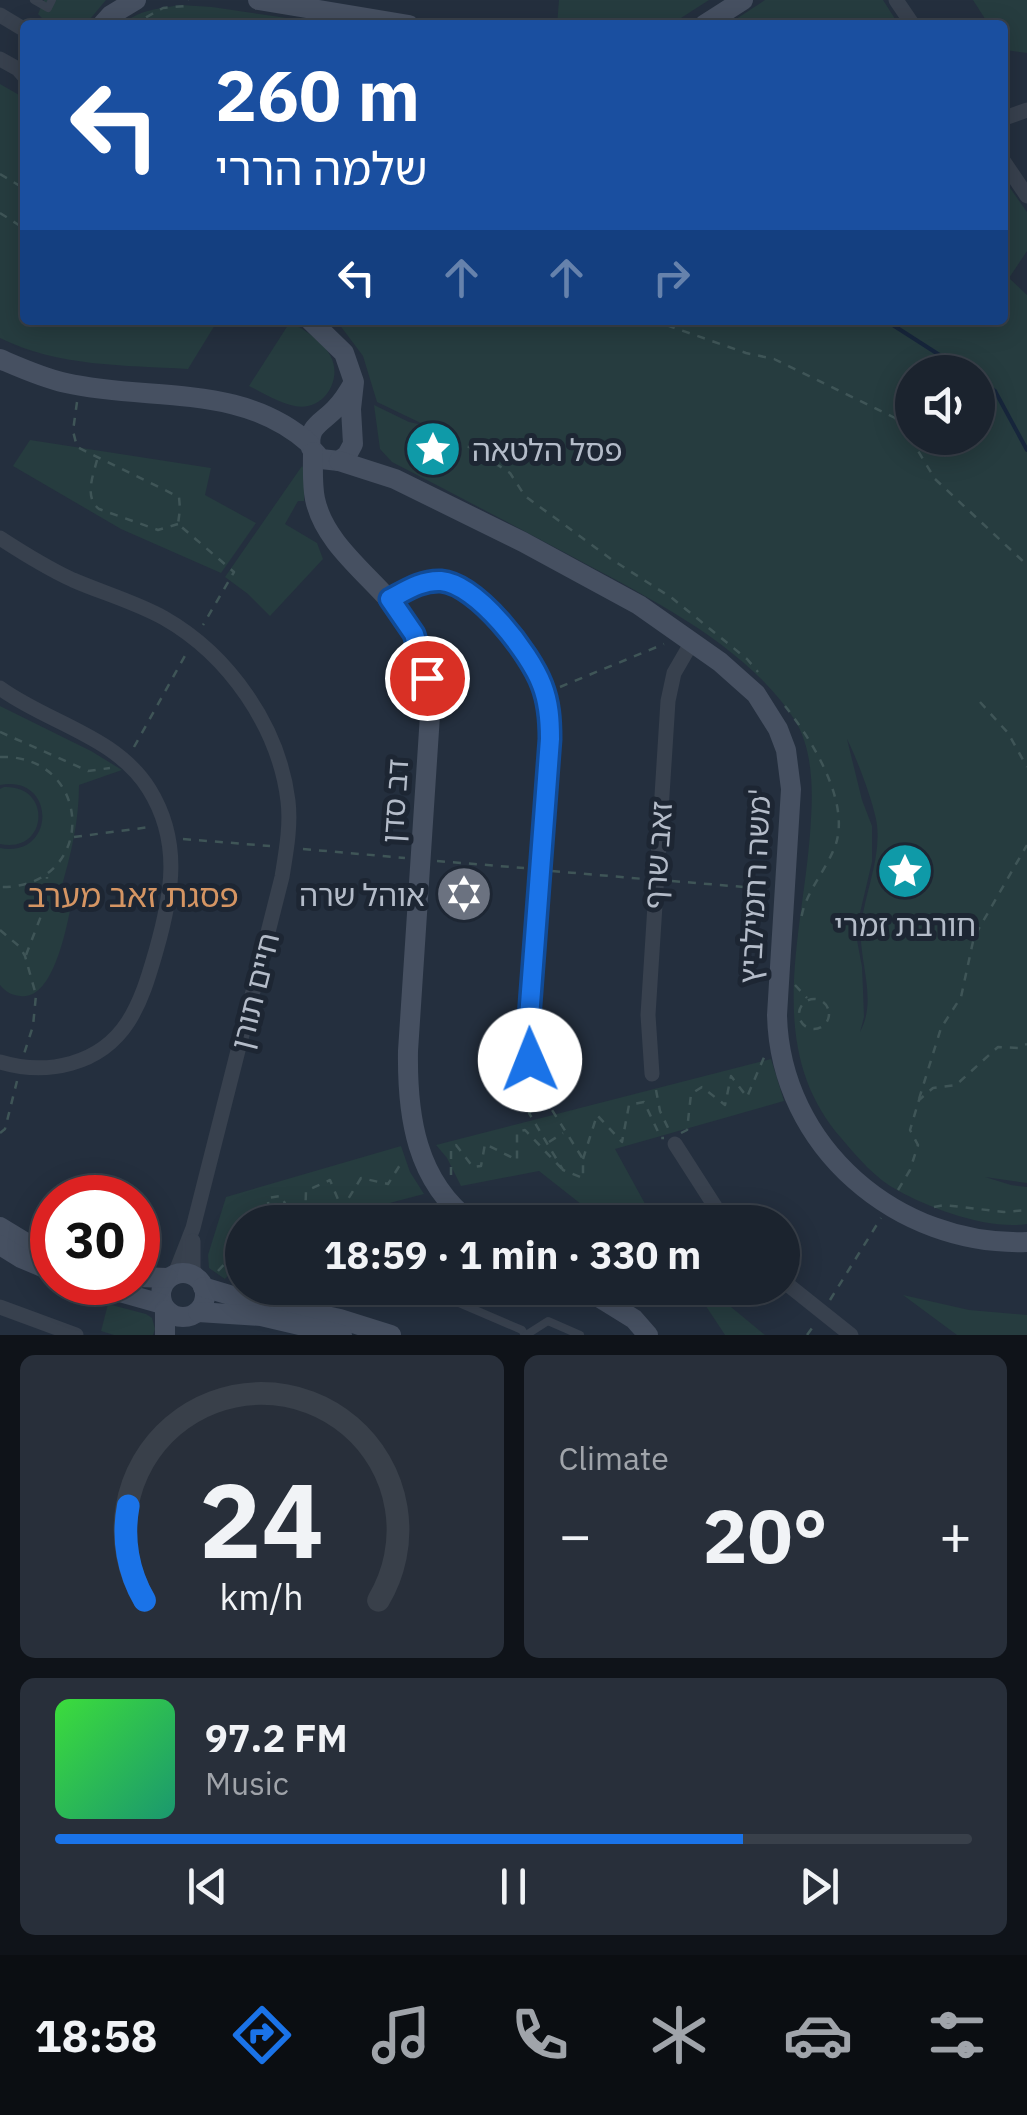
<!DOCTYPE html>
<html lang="en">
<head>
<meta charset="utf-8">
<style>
  body { margin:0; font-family:"IBM Plex Sans","Noto Sans Hebrew",sans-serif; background:#282f3a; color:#f1f3f6; height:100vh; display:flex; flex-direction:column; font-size:38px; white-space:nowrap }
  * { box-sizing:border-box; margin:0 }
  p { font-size:32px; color:#a0a4aa }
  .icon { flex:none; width:55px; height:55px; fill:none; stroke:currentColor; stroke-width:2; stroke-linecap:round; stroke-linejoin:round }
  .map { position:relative; height:1335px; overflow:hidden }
  .details { display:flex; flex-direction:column; gap:20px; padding:20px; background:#0f1319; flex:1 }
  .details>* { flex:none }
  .hud { position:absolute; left:20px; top:20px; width:988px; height:305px; border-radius:10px; box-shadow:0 5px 25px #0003,0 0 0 2px #39404a; background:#1a4fa0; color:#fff; overflow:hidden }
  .fabs { position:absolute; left:895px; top:355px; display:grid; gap:20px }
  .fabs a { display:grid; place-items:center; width:100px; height:100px; border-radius:50%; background:#1b232e; box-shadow:0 5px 25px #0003,0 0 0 2px #39404a; font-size:50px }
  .speed { position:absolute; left:30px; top:1175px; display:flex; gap:20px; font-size:50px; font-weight:700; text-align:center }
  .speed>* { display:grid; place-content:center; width:130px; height:130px; border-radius:50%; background:#1b232e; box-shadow:0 5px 25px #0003,0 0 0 2px #39404a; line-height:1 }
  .speed .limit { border:15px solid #d22; background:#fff; color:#111 }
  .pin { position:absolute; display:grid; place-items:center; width:85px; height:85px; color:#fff; margin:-42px; border:5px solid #fff; border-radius:50%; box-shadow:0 2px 10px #0007 }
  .me { position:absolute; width:110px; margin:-55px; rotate:359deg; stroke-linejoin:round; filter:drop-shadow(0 0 8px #0008) }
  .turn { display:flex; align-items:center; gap:35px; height:210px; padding:0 30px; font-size:45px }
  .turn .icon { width:130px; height:130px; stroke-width:2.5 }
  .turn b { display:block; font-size:70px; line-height:85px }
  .lanes { display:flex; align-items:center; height:95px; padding:0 30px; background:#0003; justify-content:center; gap:50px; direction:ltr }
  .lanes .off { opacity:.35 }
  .big { font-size:75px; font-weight:700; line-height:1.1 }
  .details .tile { flex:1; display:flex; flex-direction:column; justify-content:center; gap:15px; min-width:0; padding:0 35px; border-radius:15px; background:#282f3a }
  .details .dial { align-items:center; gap:0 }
  .dial svg { height:260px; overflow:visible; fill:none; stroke:#39404a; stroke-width:7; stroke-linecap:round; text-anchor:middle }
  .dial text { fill:#f1f3f6; stroke:none }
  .song { display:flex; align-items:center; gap:30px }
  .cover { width:120px; height:120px; border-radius:15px; background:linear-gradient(135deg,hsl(120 70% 55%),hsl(160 70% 35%)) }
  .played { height:10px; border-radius:5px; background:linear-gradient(90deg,#1a73e8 75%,#39404a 75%) }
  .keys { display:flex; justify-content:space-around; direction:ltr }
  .heat { display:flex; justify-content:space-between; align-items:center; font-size:55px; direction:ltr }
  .details .tiles { flex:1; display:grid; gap:20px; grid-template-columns:1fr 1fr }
  .tile:last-child { grid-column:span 2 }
  .trip { position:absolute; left:225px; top:1205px; width:575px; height:100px; border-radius:50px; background:#1b232e; box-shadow:0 5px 25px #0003,0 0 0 2px #39404a; font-weight:700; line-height:100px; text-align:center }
  .tabs { display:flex; height:160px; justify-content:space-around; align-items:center; background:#0b0e12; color:#a0a4aa }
  .tabs .icon { width:70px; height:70px }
  .tabs .selected { color:#1a73e8 }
  .tabs b { font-size:45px; color:#f1f3f6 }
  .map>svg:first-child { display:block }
</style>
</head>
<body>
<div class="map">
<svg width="1027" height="1335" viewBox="0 0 1027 1335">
  <rect width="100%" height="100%" fill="#242f3e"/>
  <g fill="#263c3f" fill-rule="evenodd">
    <polygon points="44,0 106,0 85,25 49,25 38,14"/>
    <polygon points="559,0 709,0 670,25 557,25"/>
    <polygon points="765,0 883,0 899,25 727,25"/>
    <polygon points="973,0 1027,0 1027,53 1005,50 1003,46 1002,25 989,25"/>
    <path d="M181 5 212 7 335 25H123C136 10 162 8 181 5Z"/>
    <path d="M0 84 21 96 25 103V320H218L188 369C124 365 58 367 0 338Z"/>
    <path d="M1003 178 1027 212V251L1009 278 1027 295V1183L985 1177 1011 1185 1027 1187V1224C988 1230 931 1209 897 1190 875 1178 858 1158 842 1139 760 1046 806 928 811 818 813 788 812 749 796 722 748 646 651 599 573 557 513 525 452 493 392 462L380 449 374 405 409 422 427 426 377 402 363 356 336 320H1002ZM912 372H978V438H912ZM847 739C857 759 871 796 876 819 883 854 865 891 861 926 858 961 878 999 860 1032L864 1017 863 990 862 967 857 940 859 917 872 862V826L862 800Z"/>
    <path d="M290 322C314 335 345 355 331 387 327 396 318 404 308 406 289 410 266 394 249 386Z"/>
    <polygon points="30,440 211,468 205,495 256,523 221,573 121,529 13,466"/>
    <polygon points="302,466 306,472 304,501 298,501 285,524 317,543 323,559 270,616 248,594 225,577"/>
    <path d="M0 706 91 751 122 770 79 785C79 822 71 854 61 889L74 890C69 915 56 1002 20 996 11 995 6 992 0 985V848C56 859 57 774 0 785Z"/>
    <path d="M4 787C53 785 48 854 0 844V789Z"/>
    <polygon points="771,1059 784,1101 615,1149 655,1222 608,1222 586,1208 539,1171 461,1186 447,1158 436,1145"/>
    <polygon points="401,1146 410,1172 424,1194 317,1222 242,1222 242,1259 225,1279 209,1268 208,1255 226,1197"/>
    <polygon points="694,1288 713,1288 725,1302 765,1335 725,1335"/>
    <polygon points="903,1295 969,1310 1027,1315 1027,1335 957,1335"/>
    <polygon points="108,1304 146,1314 152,1318 155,1329 153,1335 114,1335 101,1331"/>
  </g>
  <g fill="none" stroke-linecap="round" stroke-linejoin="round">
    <g stroke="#17263c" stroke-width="4">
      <polyline points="885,320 966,372"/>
      <polyline points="978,380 995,391 1027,450"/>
    </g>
    <g stroke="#3f5557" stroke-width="2.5" stroke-dasharray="8 8" stroke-linecap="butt">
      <polyline points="132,25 163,8 185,6 188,0"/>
      <polyline points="0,174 25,189"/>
      <polyline points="0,213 25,229"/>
      <polyline points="652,320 746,353 774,359 895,418 906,431 935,479 1027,565"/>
      <polyline points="77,402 73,431 77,447 179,497 180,509 178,524 234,572 203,625"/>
      <polyline points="407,453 430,441 470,447 510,473 525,496 611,559 672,598 747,659 758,672"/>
      <path d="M97 460C93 476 84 497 99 509L158 530 178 524"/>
      <polyline points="560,687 664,644"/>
      <polyline points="980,702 1008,733 1027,767"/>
      <path d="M785 706C812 740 853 805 834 849 824 873 804 895 801 920"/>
      <polyline points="0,732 88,771 110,768"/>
      <polyline points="134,747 186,654"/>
      <path d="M0 757C95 754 98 889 0 887"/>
      <polyline points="74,837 150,827"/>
      <polyline points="183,839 270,846"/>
      <polyline points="303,849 405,858"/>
      <polyline points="437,861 524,868"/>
      <polyline points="552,871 644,879"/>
      <polyline points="672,881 768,889"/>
      <polyline points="0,930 20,947 25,956 36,995 33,1026 24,1054"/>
      <polyline points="26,955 46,903 47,877"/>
      <polyline points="795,985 807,998"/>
      <circle cx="814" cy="1014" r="15"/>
      <polyline points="656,1090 660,1111 669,1130"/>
      <polyline points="919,1099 941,1028 961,997 974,937 1027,845"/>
      <polygon points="537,1105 552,1110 583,1159 583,1178 563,1170 529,1113"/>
      <polyline points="0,1133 5,1129 17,1081"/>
      <polyline points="681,1133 687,1130 691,1094 702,1087 725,1105 731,1076 747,1097 765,1055"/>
      <polyline points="549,1142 563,1133"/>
      <polyline points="583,1159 597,1115 622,1142 629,1105 644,1102 661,1138 664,1138"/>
      <polyline points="451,1175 451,1149 456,1145 473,1167 481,1166 485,1144 517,1160 517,1132 525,1130 563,1170"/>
      <polyline points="898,1190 910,1170 918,1145 910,1130 919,1100 933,1088 956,1085 998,1047 1018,1048 1027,1044"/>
      <polyline points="934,1207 944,1205 1004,1212 1027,1210"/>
      <polyline points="342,1209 343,1222"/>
      <polyline points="263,1222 271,1215 267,1198 281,1196 292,1216 305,1218 306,1191 330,1180 342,1209 361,1178 388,1184 400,1165 404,1163"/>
      <polyline points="218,1271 242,1245"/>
      <polyline points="830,1300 881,1218"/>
      <polyline points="807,1335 815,1324"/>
    </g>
    <g stroke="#38414e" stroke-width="8">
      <polyline points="34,0 48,8 52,0"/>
      <polyline points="424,1288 522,1330 525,1335"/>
      <polyline points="526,1335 548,1321 580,1335"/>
    </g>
    <g stroke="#38414e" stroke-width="15">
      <polyline points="896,0 913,25"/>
      <polyline points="0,15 25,30"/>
      <polyline points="0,59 18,69 25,77"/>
      <polyline points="1002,119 1027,110"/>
      <polyline points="1002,159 1027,196"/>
      <path d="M0 538C23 553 47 568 73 580 103 593 135 602 164 618 229 655 279 727 288 801 291 826 286 852 282 877L193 1228 175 1274"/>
      <path d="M390 599C407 590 422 580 441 581 477 584 530 653 542 685 549 702 550 720 549 739L529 1018 530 1061 537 1105"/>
      <path d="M0 688C48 723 116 736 149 789 182 842 172 895 156 951 149 975 142 1000 128 1022 100 1065 47 1076 0 1062"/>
      <polyline points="652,1074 648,1015 668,701 674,673 692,642"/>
      <polyline points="675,1144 725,1222"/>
      <polyline points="193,1241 193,1269 199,1281"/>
      <polyline points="782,1280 851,1335"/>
      <polyline points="0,1307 76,1335"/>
    </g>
    <g stroke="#465061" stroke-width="20">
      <polyline points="258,0 409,25"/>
      <polyline points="102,25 111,15 136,0"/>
      <polyline points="704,25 743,0"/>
      <path d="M310 320 344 353 354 382 351 409 353 444 347 455 339 461 321 459 311 448C307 426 322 423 335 409 343 401 349 391 354 382"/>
      <path d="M0 359C21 368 43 378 66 383 150 402 241 382 310 444"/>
      <path d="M313 452C313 468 312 484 315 499 326 552 387 585 412 631 426 656 429 687 430 715L408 1051C407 1116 416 1181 471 1222"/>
      <path d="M339 461 395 479 523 542 639 605 720 662 756 694 778 729 786 750 791 789 777 1015C780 1147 898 1247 1027 1242"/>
      <polyline points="0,1227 28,1244 52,1255"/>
      <polyline points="0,1245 21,1258 52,1271"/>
      <circle cx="183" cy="1295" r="22"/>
      <polyline points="138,1277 168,1278"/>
      <polyline points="84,1282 162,1304"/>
      <polyline points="203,1287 233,1296 340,1319 391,1335"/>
      <polyline points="584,1288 634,1319 648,1335"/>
      <polyline points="165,1310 165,1335"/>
      <polyline points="198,1312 261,1316 342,1335"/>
    </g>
  </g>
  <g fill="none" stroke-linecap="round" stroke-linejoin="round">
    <g stroke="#114b97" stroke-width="25">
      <path id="route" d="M427 678 414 634 390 599C407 590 422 580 441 581 477 584 530 653 542 685 549 703 550 720 550 739L529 1018 530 1060"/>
    </g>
    <use href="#route" stroke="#1a73e8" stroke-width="18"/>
  </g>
  <defs>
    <g id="sight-disc" transform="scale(2.875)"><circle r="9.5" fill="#0f9aa8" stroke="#1d2633"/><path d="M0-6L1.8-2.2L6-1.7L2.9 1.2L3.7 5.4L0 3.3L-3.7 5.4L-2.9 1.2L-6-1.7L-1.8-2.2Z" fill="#fff"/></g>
    <g id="synagogue-disc" transform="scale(2.875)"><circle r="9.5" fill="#6b7280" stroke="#1d2633"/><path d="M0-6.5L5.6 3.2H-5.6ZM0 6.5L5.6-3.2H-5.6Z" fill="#fff"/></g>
  </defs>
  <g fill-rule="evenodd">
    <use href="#sight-disc" x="433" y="449"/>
    <use href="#sight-disc" x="905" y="871"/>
    <use href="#synagogue-disc" x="464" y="894"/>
  </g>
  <g text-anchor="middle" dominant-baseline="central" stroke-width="10" stroke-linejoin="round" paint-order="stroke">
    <g font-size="30" fill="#b4bcc9" stroke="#1d2633" text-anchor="start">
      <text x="472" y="449">פסל הלטאה</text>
      <text x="425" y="894" text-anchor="end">אוהל שרה</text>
      <text x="905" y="924" text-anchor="middle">חורבת זמרי</text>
    </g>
    <g font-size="30" fill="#b4bcc9" stroke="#1d2633">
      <text transform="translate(394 801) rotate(-86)">דב סדן</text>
      <text transform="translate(657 855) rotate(-86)">זאב שרף</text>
      <text transform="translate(754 886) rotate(-87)">משה רחמילביץ'</text>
      <text transform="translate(254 991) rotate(-76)">חיים תורן</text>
    </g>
    <g font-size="32" fill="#d59563" stroke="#1d2633">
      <text x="133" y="895">פסגת זאב מערב</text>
    </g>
  </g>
</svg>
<div class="fabs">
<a><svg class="icon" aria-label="sound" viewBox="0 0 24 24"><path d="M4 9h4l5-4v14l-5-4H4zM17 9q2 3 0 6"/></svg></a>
</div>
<div class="speed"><div class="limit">30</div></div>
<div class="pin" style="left:427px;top:678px;background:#d93025"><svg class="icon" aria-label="arrive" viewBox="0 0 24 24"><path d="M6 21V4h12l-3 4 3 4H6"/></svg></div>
<svg class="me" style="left:530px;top:1060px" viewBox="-20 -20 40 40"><circle r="19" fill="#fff"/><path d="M0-13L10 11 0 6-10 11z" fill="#1a73e8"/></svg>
<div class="trip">18:59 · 1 min · 330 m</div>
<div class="hud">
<div class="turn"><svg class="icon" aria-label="left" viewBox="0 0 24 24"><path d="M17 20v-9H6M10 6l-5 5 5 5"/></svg><div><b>260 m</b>שלמה הררי</div></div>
<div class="lanes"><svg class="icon" aria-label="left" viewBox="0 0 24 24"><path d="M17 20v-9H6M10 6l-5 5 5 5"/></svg><svg class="icon off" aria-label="ahead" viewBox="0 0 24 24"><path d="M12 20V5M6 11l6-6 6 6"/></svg><svg class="icon off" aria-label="ahead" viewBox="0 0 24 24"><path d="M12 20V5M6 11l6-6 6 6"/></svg><svg class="icon off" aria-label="right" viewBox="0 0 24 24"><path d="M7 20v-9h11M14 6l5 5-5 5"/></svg></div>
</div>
</div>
<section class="details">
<div class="tiles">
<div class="tile dial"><svg viewBox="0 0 100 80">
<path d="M14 69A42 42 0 1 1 86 69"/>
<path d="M14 69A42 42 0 0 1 9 40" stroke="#1a73e8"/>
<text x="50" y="56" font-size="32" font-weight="700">24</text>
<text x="50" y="72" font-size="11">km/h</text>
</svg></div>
<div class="tile"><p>Climate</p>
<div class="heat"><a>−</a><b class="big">20°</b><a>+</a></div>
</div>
<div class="tile">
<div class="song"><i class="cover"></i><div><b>97.2 FM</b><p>Music</p></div></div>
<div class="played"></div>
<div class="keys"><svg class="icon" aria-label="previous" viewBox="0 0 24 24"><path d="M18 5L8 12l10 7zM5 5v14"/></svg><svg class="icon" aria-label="pause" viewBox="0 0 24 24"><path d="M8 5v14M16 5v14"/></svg><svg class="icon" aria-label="next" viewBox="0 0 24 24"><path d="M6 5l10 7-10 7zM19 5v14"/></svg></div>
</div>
</div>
</section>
<nav class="tabs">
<b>18:58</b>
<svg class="icon selected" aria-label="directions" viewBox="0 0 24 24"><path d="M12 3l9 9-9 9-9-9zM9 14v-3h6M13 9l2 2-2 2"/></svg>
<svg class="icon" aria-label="music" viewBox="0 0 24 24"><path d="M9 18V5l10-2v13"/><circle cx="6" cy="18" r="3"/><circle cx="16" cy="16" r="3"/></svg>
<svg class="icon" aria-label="phone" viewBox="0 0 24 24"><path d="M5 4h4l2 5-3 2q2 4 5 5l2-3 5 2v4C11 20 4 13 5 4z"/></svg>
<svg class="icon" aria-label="climate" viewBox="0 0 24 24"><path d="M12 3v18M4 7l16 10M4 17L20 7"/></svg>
<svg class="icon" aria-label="car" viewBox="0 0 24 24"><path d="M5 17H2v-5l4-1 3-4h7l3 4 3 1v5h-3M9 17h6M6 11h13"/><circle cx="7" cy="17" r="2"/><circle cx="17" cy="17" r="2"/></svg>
<svg class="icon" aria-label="filters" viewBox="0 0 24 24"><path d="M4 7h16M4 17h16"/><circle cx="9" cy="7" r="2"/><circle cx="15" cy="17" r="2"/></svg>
</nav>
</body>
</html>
